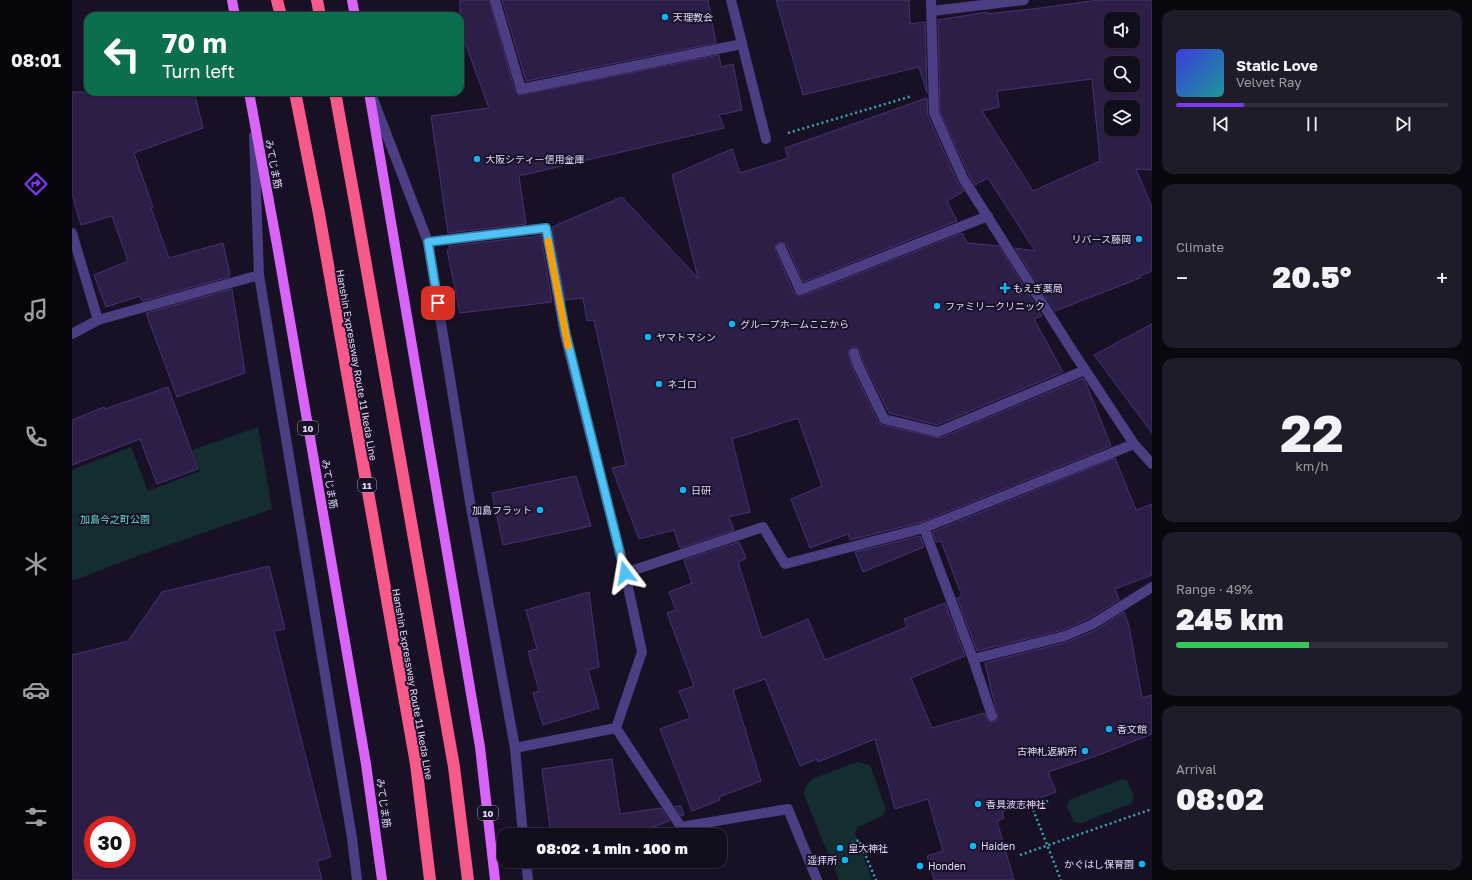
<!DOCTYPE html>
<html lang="en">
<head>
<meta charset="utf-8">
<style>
  body { margin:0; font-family:"Golos Text","Noto Sans JP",sans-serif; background:#1f1b29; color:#f1f3f6; height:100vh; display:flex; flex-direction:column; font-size:15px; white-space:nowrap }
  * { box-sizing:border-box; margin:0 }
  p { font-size:13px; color:#9c9ca3 }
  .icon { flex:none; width:22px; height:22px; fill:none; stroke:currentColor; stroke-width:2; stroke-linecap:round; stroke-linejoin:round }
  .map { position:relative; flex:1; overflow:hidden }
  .panel { display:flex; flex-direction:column; gap:10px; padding:10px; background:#0a070f; width:320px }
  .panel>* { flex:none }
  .banner { position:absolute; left:12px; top:12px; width:380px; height:84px; border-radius:12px; box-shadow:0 1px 3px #0004,0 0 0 1px #312d3b; background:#0b6e4f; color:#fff; overflow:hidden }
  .tools { position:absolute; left:1032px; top:12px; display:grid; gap:8px }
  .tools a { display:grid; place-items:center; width:36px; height:36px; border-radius:8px; background:#120d1c; box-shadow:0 1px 3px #0004,0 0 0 1px #312d3b; font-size:20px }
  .speed { position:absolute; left:12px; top:816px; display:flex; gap:8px; font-size:20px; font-weight:700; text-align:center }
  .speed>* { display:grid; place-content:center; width:52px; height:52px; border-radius:50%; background:#120d1c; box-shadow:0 1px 3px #0004,0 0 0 1px #312d3b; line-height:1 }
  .speed .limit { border:6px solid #d22; background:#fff; color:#111 }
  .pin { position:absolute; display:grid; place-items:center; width:34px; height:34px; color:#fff; margin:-17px; border-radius:8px; box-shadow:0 2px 6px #0006 }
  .me { position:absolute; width:44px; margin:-22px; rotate:346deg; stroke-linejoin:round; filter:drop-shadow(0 0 3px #0008) }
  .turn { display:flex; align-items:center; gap:14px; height:84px; padding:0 12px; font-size:18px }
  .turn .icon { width:52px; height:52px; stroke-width:2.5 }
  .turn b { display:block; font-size:28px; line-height:34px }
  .big { font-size:30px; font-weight:800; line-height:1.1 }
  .panel .tile { flex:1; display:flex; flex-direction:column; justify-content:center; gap:6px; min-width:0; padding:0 14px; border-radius:12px; background:#1f1b29 }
  .panel .dial { align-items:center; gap:0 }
  .dial b { font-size:52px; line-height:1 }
  .song { display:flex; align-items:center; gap:12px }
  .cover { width:48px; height:48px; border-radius:6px; background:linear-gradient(135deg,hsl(240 70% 55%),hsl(180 70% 35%)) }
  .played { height:4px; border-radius:2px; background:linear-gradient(90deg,#7c3aed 25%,#312d3b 25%) }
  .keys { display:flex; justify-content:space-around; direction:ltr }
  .heat { display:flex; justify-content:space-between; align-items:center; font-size:22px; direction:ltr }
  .charge { height:6px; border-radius:3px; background:linear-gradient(90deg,#34c759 49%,#312d3b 0) }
  .trip { position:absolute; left:425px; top:828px; width:230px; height:40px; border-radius:12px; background:#120d1c; box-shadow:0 1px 3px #0004,0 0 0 1px #312d3b; font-weight:800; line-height:40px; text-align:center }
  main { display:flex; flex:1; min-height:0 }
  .tabs { display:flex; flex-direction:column; width:72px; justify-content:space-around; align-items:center; background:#07050b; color:#9c9ca3 }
  .tabs .icon { width:28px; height:28px }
  .tabs .on { color:#7c3aed }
  .tabs b { font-size:18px; color:#f1f3f6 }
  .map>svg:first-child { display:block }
</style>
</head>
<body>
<main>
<nav class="tabs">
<b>08:01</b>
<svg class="icon on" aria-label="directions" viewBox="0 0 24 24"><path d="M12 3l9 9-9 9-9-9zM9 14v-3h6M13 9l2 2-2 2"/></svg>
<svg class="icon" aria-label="music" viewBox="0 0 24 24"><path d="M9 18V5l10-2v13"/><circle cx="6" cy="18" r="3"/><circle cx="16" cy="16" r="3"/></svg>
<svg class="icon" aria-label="phone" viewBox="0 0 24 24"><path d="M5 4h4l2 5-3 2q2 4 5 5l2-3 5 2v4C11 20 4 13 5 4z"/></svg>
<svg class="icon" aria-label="climate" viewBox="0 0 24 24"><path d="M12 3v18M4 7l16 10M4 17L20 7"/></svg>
<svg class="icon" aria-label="car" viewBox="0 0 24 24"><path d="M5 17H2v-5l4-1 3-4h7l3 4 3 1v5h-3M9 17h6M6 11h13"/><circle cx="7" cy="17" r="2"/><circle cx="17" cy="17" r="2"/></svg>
<svg class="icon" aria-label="filters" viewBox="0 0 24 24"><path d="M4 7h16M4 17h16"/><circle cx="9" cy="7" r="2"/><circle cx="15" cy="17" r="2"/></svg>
</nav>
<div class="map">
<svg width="1080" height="880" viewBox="0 0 1080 880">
  <rect width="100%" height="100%" fill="#181126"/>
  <g fill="#142d30">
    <polygon points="186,427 200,509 71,554 0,581 0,470 59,447 76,491 128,471 120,450"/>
    <polygon points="785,762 798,765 814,809 811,816 786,827 783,833 800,880 767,880 732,795 733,787 740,779"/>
    <polygon points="1050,779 1055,781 1062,796 1060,803 1010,823 1002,822 995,807 997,800"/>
  </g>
  <g fill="#2d1e47" stroke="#483171" fill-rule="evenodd">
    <polygon points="388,0 417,0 443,91 447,95 647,55 649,67 661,64 670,110 647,115 652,128 447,176 454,224 376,233 359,116 417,108 388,29"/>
    <polygon points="430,0 636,0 644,43 454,81"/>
    <polygon points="704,0 837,0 838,24 853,22 855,93 847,67 731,95"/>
    <path d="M1027 0H1080V170L1064 169 1080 207V271L1068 276V278L983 311 943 248 963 251 916 178 903 185 897 175 868 112 866 20 915 12V14L968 8ZM1039 19H1061V41H1039ZM1039 63H1061V85H1039ZM1020 79 1028 161 961 191 910 111 927 107 925 91ZM1039 107H1061V129H1039Z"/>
    <polygon points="0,92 122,92 131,128 62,153 81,207 79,208 97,258 151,243 158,274 157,274 157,277 70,301 68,296 34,307 22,275 56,261 40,216 9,225 0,194"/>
    <polygon points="855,98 856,116 885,181 892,191 875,201 885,221 731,282 715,245 712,243 707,242 704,245 703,250 722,293 727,296 730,296 890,233 895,243 927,246 970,316 962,319 991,372 865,425 817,413 792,363 788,351 784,347 780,347 776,352 780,367 806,422 810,425 868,438 1011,378 1014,383 1039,446 850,522 778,540 776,534 738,548 719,499 750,486 726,418 660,439 678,512 657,517 662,530 608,548 602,530 567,539 540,468 554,465 522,320 515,321 511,298 493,300 480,227 550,197 626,278 600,175 660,149 668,173 716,158 713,148"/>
    <polygon points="469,235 480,302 388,313 375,250 378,250 377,246 456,237 456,238"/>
    <polygon points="160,289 173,373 105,397 74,313"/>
    <polygon points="1080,324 1080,433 1022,355"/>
    <polygon points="96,387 126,469 85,484 68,439 0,465 0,420 32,407 33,409"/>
    <polygon points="1043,458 1064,510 1080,504 1080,575 1043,589 1047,600 1018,618 991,630 905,651 885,598 890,596 869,541 864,542 860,532"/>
    <polygon points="504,476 519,526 431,545 420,493"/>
    <polygon points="848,536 852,547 791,572 783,552"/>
    <polygon points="667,542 674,558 666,562 690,638 736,619 753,660 835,627 832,619 873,603 893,656 839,678 860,728 912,713 916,721 922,722 925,720 926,714 920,694 913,663 995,642 1024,630 1052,612 1057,626 1070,698 1080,695 1080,734 1024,756 976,772 984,792 930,812 932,818 925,821 942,880 862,880 855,856 871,851 856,799 823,809 803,739 746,762 745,759 728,766 693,679 661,690 689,781 647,797 648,800 620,811 588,729 618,718 607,691 622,686 595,613 604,610 597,592 620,583 612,560"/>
    <path d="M197 566 213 629 202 631 259 857 245 861 250 880H0V655L56 641 90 592ZM21 825H55V859H21Z"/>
    <polygon points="517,592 527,667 516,670 527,708 471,725 461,693 467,691 456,651 465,649 454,610"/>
    <polygon points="540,759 548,814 589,808 597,821 561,835 479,835 470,769"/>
    <polygon points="603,806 609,806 612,815 609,816"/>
    <polygon points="483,861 497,861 484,866"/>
  </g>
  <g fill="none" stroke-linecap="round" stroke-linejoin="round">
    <g stroke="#35a7b4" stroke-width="2.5" stroke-dasharray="2 3" stroke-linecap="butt">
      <polyline points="716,133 840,96"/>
      <polyline points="976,801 960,807 989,880"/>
      <polyline points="780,843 787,840 804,880"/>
      <polyline points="948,855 1080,809"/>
    </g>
    <g stroke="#4c3e83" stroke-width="10">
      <polyline points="423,0 449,89 670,44"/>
      <polyline points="659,0 694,139"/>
      <polyline points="860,11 952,0"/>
      <polyline points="709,248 728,290 916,216"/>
      <polyline points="782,353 786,365 812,419 866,432 1013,370"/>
      <polyline points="901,659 993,636 1021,624 1080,587"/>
      <polyline points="920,716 901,659 852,528 1062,444"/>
    </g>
    <g stroke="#4c3e83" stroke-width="10">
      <polyline points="859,0 862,113 891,178 998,347 1062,444 1080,464"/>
      <polyline points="0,233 26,320"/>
      <polyline points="356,242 474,228 493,335 553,573 570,652 544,728 609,827 716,809 745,880"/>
      <polyline points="0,334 26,320 187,275"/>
      <polyline points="553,573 691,527 713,564 852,528"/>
      <polyline points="443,748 544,728"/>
    </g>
    <g stroke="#4c3e83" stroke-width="10">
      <polyline points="301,99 356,242 398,502 443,748 451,835"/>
      <polyline points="182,136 187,275 280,838 285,880"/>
      <polyline points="454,861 456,880"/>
    </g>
    <g stroke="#d964f8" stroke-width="10">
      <polyline points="160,0 163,16"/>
      <polyline points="280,0 283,16"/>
      <polyline points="177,92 205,245 294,764 310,880"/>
      <polyline points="297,92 408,747 423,880"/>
    </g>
    <g stroke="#f8598b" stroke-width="12">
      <polyline points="205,0 209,16"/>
      <polyline points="245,0 248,16"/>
      <polyline points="223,92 247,214 344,764 358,880"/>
      <polyline points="263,92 284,208 382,767 396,880"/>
    </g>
  </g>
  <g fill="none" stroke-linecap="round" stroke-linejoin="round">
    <g stroke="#337fa1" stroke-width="10">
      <polyline id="route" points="366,303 356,242 474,228 494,335 553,573"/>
    </g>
    <use href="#route" stroke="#4fc3f7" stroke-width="7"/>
    <polyline stroke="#f59e0b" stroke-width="7" points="476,241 496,346"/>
  </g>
  <g fill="#0db7f4" stroke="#181126" stroke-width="1.5">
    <circle cx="593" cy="17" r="4"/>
    <circle cx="405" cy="159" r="4"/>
    <circle cx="1067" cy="239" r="4"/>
    <path d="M931 282h4v4h4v4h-4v4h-4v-4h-4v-4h4z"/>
    <circle cx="865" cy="306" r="4"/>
    <circle cx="660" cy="324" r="4"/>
    <circle cx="576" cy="337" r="4"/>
    <circle cx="587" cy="384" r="4"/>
    <circle cx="611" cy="490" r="4"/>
    <circle cx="468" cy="510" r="4"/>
    <circle cx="1037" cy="729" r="4"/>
    <circle cx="1013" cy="751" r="4"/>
    <circle cx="906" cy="804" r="4"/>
    <circle cx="901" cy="846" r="4"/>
    <circle cx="768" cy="848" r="4"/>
    <circle cx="773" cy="860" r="4"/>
    <circle cx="1070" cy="864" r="4"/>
    <circle cx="848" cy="866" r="4"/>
  </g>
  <g text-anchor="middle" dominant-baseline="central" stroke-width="4" stroke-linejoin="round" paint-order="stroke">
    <g fill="#181126" stroke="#a59cbc" stroke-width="1">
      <rect x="226" y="421" width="20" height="14" rx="3"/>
      <rect x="286" y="478" width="18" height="14" rx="3"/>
      <rect x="406" y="806" width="20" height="14" rx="3"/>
    </g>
    <g font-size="9" font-weight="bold" fill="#e2d8fd">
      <text x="236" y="428">10</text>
      <text x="295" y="485">11</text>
      <text x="416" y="813">10</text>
    </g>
    <g font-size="10" fill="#e2d8fd" stroke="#181126" text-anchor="start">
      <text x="601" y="17">天理教会</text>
      <text x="413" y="159">大阪シティー信用金庫</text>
      <text x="1059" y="239" text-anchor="end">リバース藤岡</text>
      <text x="941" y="288">もえぎ薬局</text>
      <text x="873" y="306">ファミリークリニック</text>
      <text x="668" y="324">グループホームここから</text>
      <text x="584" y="337">ヤマトマシン</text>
      <text x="595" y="384">ネゴロ</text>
      <text x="619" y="490">日研</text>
      <text x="460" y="510" text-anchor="end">加島フラット</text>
      <text x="1045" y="729">香文館</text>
      <text x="1005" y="751" text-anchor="end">古神札返納所</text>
      <text x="914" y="804">香具波志神社</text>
      <text x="909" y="846">Haiden</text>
      <text x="776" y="848">皇大神社</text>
      <text x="765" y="860" text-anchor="end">遥拝所</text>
      <text x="1062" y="864" text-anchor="end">かぐはし保育園</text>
      <text x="856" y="866">Honden</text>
    </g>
    <g font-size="10" fill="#e2d8fd" stroke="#181126">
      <text transform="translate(202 164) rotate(79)">みてじま筋</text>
      <text transform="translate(285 365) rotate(80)">Hanshin Expressway Route 11 Ikeda Line</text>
      <text transform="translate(258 484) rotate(80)">みてじま筋</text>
      <text transform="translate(341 684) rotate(80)">Hanshin Expressway Route 11 Ikeda Line</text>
      <text transform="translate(312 803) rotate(82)">みてじま筋</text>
    </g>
    <g font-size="10" fill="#66dbd1" stroke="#181126">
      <text x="43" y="519">加島今之町公園</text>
    </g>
  </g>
</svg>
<div class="tools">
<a><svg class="icon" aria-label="sound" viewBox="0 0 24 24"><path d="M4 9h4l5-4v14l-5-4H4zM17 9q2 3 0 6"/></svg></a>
<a><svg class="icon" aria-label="search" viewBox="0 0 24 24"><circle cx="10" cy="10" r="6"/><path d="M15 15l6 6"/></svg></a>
<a><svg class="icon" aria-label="layers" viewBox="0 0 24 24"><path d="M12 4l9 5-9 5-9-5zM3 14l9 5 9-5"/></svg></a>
</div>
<div class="speed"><div class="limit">30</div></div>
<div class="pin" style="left:366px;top:303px;background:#d93025"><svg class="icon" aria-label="arrive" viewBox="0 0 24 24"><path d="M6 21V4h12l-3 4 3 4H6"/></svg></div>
<svg class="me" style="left:553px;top:573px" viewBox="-20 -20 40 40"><path d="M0-17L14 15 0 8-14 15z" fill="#4fc3f7" stroke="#fff" stroke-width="4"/></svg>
<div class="trip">08:02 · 1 min · 100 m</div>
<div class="banner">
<div class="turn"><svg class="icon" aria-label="left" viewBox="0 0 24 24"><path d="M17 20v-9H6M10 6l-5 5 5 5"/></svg><div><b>70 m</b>Turn left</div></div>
</div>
</div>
<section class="panel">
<div class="tile">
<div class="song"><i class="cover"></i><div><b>Static Love</b><p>Velvet Ray</p></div></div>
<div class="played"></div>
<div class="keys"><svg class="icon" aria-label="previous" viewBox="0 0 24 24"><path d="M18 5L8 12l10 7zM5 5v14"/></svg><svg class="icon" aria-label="pause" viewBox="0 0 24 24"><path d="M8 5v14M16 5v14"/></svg><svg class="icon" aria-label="next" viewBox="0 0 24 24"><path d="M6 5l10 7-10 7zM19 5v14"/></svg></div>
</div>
<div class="tile"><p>Climate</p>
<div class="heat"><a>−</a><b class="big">20.5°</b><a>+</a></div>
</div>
<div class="tile dial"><b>22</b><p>km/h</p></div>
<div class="tile"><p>Range · 49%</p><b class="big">245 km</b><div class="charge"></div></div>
<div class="tile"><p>Arrival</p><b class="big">08:02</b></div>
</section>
</main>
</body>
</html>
